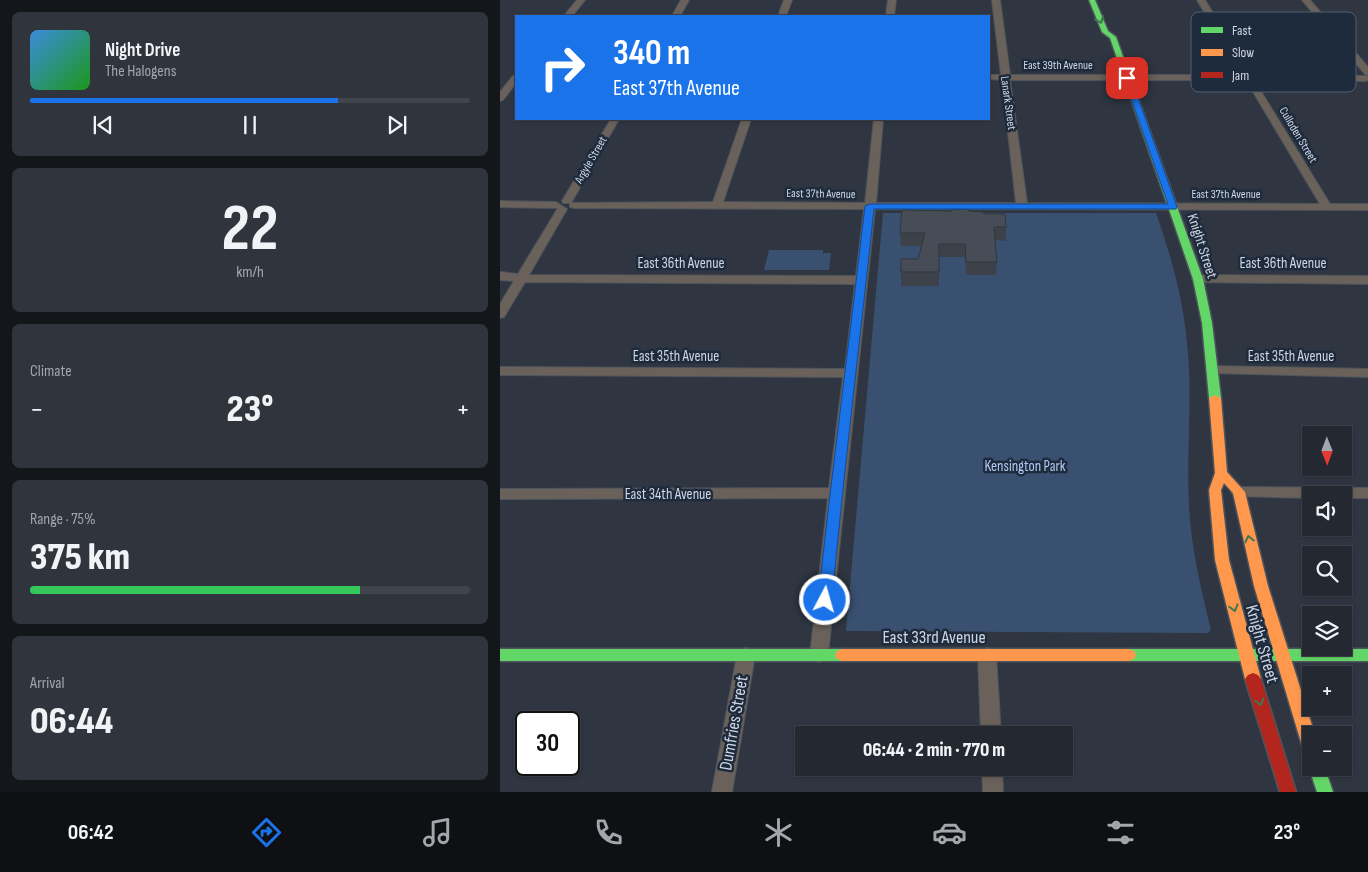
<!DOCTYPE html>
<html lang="en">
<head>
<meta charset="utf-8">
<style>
  body { margin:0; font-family:"Sofia Sans Condensed",sans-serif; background:#2f343d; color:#f1f3f6; height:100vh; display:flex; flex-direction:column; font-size:19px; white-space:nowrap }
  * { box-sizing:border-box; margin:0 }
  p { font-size:16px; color:#a3a6ab }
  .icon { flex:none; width:28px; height:28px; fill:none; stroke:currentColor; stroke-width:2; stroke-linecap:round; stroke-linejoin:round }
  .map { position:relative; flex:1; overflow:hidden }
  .panel { display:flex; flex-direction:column; gap:12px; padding:12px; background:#13161b; width:500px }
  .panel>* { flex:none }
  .banner { position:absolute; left:15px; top:15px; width:475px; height:105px; border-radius:0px; box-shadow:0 1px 4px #0004,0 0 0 1px #40444d; background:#1a73e8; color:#fff; overflow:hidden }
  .needle { width:32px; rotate:179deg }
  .buttons { position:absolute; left:802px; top:426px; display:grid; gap:10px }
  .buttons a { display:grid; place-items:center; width:50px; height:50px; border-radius:0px; background:#232831; box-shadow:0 1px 4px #0004,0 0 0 1px #40444d; font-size:25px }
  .speed { position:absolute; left:15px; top:711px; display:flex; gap:10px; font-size:25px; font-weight:700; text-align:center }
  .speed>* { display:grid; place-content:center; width:65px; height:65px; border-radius:50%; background:#232831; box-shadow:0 1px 4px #0004,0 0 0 1px #40444d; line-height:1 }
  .speed .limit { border:2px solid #111; border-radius:8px; background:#fff; color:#111 }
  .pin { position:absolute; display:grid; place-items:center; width:42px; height:42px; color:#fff; margin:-21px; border-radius:10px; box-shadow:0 2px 8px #0006 }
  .me { position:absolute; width:55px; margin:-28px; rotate:6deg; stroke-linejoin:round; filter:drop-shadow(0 0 4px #0008) }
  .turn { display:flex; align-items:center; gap:18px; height:105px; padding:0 15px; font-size:22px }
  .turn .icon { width:65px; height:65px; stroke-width:2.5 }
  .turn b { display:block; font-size:35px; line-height:42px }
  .big { font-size:38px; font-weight:800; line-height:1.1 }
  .panel .card { flex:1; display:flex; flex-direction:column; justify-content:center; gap:8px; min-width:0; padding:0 18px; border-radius:8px; background:#2f343d }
  .panel .dial { align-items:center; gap:0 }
  .dial b { font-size:65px; line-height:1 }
  .song { display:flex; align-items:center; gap:15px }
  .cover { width:60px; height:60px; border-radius:8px; background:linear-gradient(135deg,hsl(210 70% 55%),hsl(120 70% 35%)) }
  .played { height:5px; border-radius:2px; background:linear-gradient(90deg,#1a73e8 70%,#40444d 70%) }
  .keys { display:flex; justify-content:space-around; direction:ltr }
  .heat { display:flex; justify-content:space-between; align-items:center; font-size:28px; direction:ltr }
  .charge { height:8px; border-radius:4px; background:linear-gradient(90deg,#34c759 75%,#40444d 0) }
  .trip { position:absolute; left:295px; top:726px; width:278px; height:50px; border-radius:0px; background:#232831; box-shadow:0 1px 4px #0004,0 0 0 1px #40444d; font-weight:800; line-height:50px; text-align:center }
  .menu { display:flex; height:80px; justify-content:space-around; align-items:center; background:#0e1014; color:#a3a6ab }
  .menu .icon { width:35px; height:35px }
  .menu .current { color:#1a73e8 }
  .menu b { font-size:22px; color:#f1f3f6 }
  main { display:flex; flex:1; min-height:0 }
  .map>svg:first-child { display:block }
</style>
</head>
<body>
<main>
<section class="panel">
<div class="card">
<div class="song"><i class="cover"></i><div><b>Night Drive</b><p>The Halogens</p></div></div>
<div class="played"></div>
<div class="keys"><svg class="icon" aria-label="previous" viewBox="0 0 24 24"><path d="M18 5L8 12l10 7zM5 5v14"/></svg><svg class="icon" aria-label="pause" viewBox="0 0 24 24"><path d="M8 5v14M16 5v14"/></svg><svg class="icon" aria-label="next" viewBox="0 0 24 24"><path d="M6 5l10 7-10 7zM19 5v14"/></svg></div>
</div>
<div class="card dial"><b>22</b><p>km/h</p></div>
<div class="card"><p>Climate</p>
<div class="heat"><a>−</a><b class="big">23°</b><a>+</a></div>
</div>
<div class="card"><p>Range · 75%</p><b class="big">375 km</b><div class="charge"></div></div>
<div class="card"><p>Arrival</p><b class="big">06:44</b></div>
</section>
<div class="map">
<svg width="868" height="792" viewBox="0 0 868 792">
  <rect width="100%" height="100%" fill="#2f3641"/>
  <g fill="#3a5071">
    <path d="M383 213H656C671 256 683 298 687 343 693 397 686 452 689 506 691 548 701 589 711 630L708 633 346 631Z"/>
    <polygon points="269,250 323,250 323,253 331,253 329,270 264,270"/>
  </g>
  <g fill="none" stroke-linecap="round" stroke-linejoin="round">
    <g stroke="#4d545c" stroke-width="2">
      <g id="street">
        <polygon points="77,0 85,0 72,16 64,16"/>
        <polygon points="181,0 189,0 180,16 172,16"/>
        <polygon points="284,0 292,0 286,16 278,16"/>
        <polygon points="388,0 396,0 394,16 386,16"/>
        <path d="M492 0H500L510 75H743L697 0H705L751 75 868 76V80L866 81 754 80 830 204H868V210L375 209 328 655 325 660 319 662 313 660 310 655 328 498 0 499V489L329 488 343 377 0 375V367L345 369 355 284 25 282 4 317 0 318V304L14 281 0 280V272L18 274 58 208 0 207V201L56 202 67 209 29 275 356 276 364 209 74 208 70 207V203H63L62 201 111 119H119L71 203 213 202 242 119H251L223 202 365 203 374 119H383L376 203H516L502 80 489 79V75H501ZM510 80H746L820 204 527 203Z"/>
        <polygon points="802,0 810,0 868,67 868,75 865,74"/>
        <polygon points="13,76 16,76 16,83 3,100 0,101 0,92"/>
        <polygon points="698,275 868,276 868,284 694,282 692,279"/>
        <polygon points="713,366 868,369 868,377 708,373 706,370"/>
        <polygon points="739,487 868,488 868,498 844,498 844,495 811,495 811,498 734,496 731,492 734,488"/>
        <polygon points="246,648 252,650 255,655 232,792 212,792 237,655 240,650"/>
        <polygon points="487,648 493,650 496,655 501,735 481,735 478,655 481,650"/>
        <polygon points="482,768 502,768 503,792 483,792"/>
      </g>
    </g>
    <g stroke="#4d545c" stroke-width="3">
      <g id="fast">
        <polygon points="589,0 595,0 608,31 616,37 703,279 712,323 721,398 719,400 715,401 709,398 702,323 693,279 610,38 602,32"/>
        <polygon points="0,649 342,649 347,651 349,655 347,659 342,661 0,661"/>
        <polygon points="629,649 868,649 868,661 629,661 624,659 622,655 624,651"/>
        <polygon points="811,763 811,768 825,768 833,792 817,792 809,768"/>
      </g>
    </g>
    <g stroke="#4d545c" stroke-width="3">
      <g id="slow">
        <polygon points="715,395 721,398 727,472 745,492 768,586 815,735 811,735 811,756 805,754 803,749 754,586 733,493 724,483 721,490 729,560 761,679 758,683 753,685 748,683 745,679 715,560 709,490 715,473 709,398"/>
        <polygon points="342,649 629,649 634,651 636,655 634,659 629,661 342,661 337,659 335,655 337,651"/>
      </g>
    </g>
    <g stroke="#4d545c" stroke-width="3">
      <polygon id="jam" points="753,673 758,675 761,679 796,792 780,792 745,679 748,675"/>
    </g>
    <use href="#street" fill="#6a625a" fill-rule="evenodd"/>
    <use href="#fast" fill="#63d668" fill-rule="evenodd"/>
    <use href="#slow" fill="#ff974d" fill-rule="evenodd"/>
    <use href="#jam" fill="#b3261e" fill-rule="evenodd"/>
  </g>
  <polygon fill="#3d424a" points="469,211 484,214 506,227 506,241 495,240 497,262 496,275 466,275 465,257 439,257 439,286 401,286 401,272 418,259 421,246 401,246 400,233"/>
  <polygon fill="#474d56" stroke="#32363c" points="452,209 469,209 469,211 483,212 484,214 505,214 506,227 494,227 497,262 466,262 465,244 439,244 439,272 401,272 401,259 418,259 425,233 400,233 402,210 452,211"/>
  <defs><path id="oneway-chevron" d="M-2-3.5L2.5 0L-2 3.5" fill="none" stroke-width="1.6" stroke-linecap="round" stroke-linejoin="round" transform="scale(1.25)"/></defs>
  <g stroke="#3d7850">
    <use href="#oneway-chevron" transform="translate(600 20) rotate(66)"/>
    <use href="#oneway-chevron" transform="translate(749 539) rotate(-103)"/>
    <use href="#oneway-chevron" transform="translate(734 608) rotate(75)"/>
    <use href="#oneway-chevron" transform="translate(760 702) rotate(73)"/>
  </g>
  <path fill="#1a73e8" stroke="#114b97" d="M627 75 631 78 677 207 676 209H374C360 340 344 470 332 600L330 604 325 606 320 604 318 600C332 469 350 338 365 206L370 204H668L624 78Z"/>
  <g text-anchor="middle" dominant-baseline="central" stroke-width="5" stroke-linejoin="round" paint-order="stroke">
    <g font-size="12" fill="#ced6e2" stroke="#1e2b3d">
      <text x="558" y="65">East 39th Avenue</text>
      <text transform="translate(508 103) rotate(82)">Lanark Street</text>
      <text transform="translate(798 135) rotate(59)">Culloden Street</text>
      <text transform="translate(91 160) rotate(-60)">Argyle Street</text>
      <text transform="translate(321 194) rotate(1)">East 37th Avenue</text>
      <text x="726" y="194">East 37th Avenue</text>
    </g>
    <g font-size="15" fill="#ced6e2" stroke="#1e2b3d">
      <text transform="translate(702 246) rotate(72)">Knight Street</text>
      <text x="181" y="263">East 36th Avenue</text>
      <text x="783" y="263">East 36th Avenue</text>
      <text x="176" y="356">East 35th Avenue</text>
      <text x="791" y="356">East 35th Avenue</text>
      <text x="168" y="494">East 34th Avenue</text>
    </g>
    <g font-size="15" fill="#afcbf4" stroke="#1e2b3d">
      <text x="525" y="466">Kensington Park</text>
    </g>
    <g font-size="18" fill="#ced6e2" stroke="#1e2b3d">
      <text x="434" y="637">East 33rd Avenue</text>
      <text transform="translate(762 644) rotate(74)">Knight Street</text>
      <text transform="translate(234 723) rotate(-80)">Dumfries Street</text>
    </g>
  </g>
  <rect x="691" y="12" width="165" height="80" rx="8" fill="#1e2b3d" stroke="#535e6f" stroke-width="1"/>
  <rect x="701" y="27" width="22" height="6" fill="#63d668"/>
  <rect x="701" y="49" width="22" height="7" fill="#ff974d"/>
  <rect x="701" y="72" width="22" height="6" fill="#b3261e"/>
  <g font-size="14" fill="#ced6e2">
    <text x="732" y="35">Fast</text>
    <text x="732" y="57">Slow</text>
    <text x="732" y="80">Jam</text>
  </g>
</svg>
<div class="buttons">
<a><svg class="needle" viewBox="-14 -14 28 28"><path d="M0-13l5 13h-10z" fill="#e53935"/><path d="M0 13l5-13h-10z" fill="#a3a6ab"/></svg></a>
<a><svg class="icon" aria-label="sound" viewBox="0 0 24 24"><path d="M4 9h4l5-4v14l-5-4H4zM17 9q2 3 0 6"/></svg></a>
<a><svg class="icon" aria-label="search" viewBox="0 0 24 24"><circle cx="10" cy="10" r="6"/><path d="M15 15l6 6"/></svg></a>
<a><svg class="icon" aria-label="layers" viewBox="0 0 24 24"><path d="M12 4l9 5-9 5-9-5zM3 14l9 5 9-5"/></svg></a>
<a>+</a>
<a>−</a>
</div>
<div class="speed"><div class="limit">30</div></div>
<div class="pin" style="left:627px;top:78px;background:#d93025"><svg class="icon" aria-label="arrive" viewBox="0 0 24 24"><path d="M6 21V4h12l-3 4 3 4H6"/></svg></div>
<svg class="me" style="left:325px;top:600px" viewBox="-20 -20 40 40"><circle r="17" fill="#1a73e8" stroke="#fff" stroke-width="3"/><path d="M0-11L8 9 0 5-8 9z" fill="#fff"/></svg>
<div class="trip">06:44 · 2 min · 770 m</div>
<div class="banner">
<div class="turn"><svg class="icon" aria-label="right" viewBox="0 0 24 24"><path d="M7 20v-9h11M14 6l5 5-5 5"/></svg><div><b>340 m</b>East 37th Avenue</div></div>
</div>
</div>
</main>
<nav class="menu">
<b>06:42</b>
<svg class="icon current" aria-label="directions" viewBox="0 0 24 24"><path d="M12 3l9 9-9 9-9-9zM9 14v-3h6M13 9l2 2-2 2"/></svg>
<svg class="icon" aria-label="music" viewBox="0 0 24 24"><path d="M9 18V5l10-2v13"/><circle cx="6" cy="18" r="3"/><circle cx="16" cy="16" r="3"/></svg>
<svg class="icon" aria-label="phone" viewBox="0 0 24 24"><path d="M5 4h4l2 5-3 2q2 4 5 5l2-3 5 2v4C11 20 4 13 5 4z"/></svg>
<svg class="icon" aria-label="climate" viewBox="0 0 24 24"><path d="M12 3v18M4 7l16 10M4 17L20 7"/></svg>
<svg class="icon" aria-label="car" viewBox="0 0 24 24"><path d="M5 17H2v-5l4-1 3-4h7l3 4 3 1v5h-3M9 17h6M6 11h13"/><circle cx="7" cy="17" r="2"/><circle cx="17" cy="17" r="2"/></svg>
<svg class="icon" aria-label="filters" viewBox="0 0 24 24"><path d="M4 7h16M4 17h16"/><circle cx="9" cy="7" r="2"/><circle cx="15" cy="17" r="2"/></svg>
<b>23°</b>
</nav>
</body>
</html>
